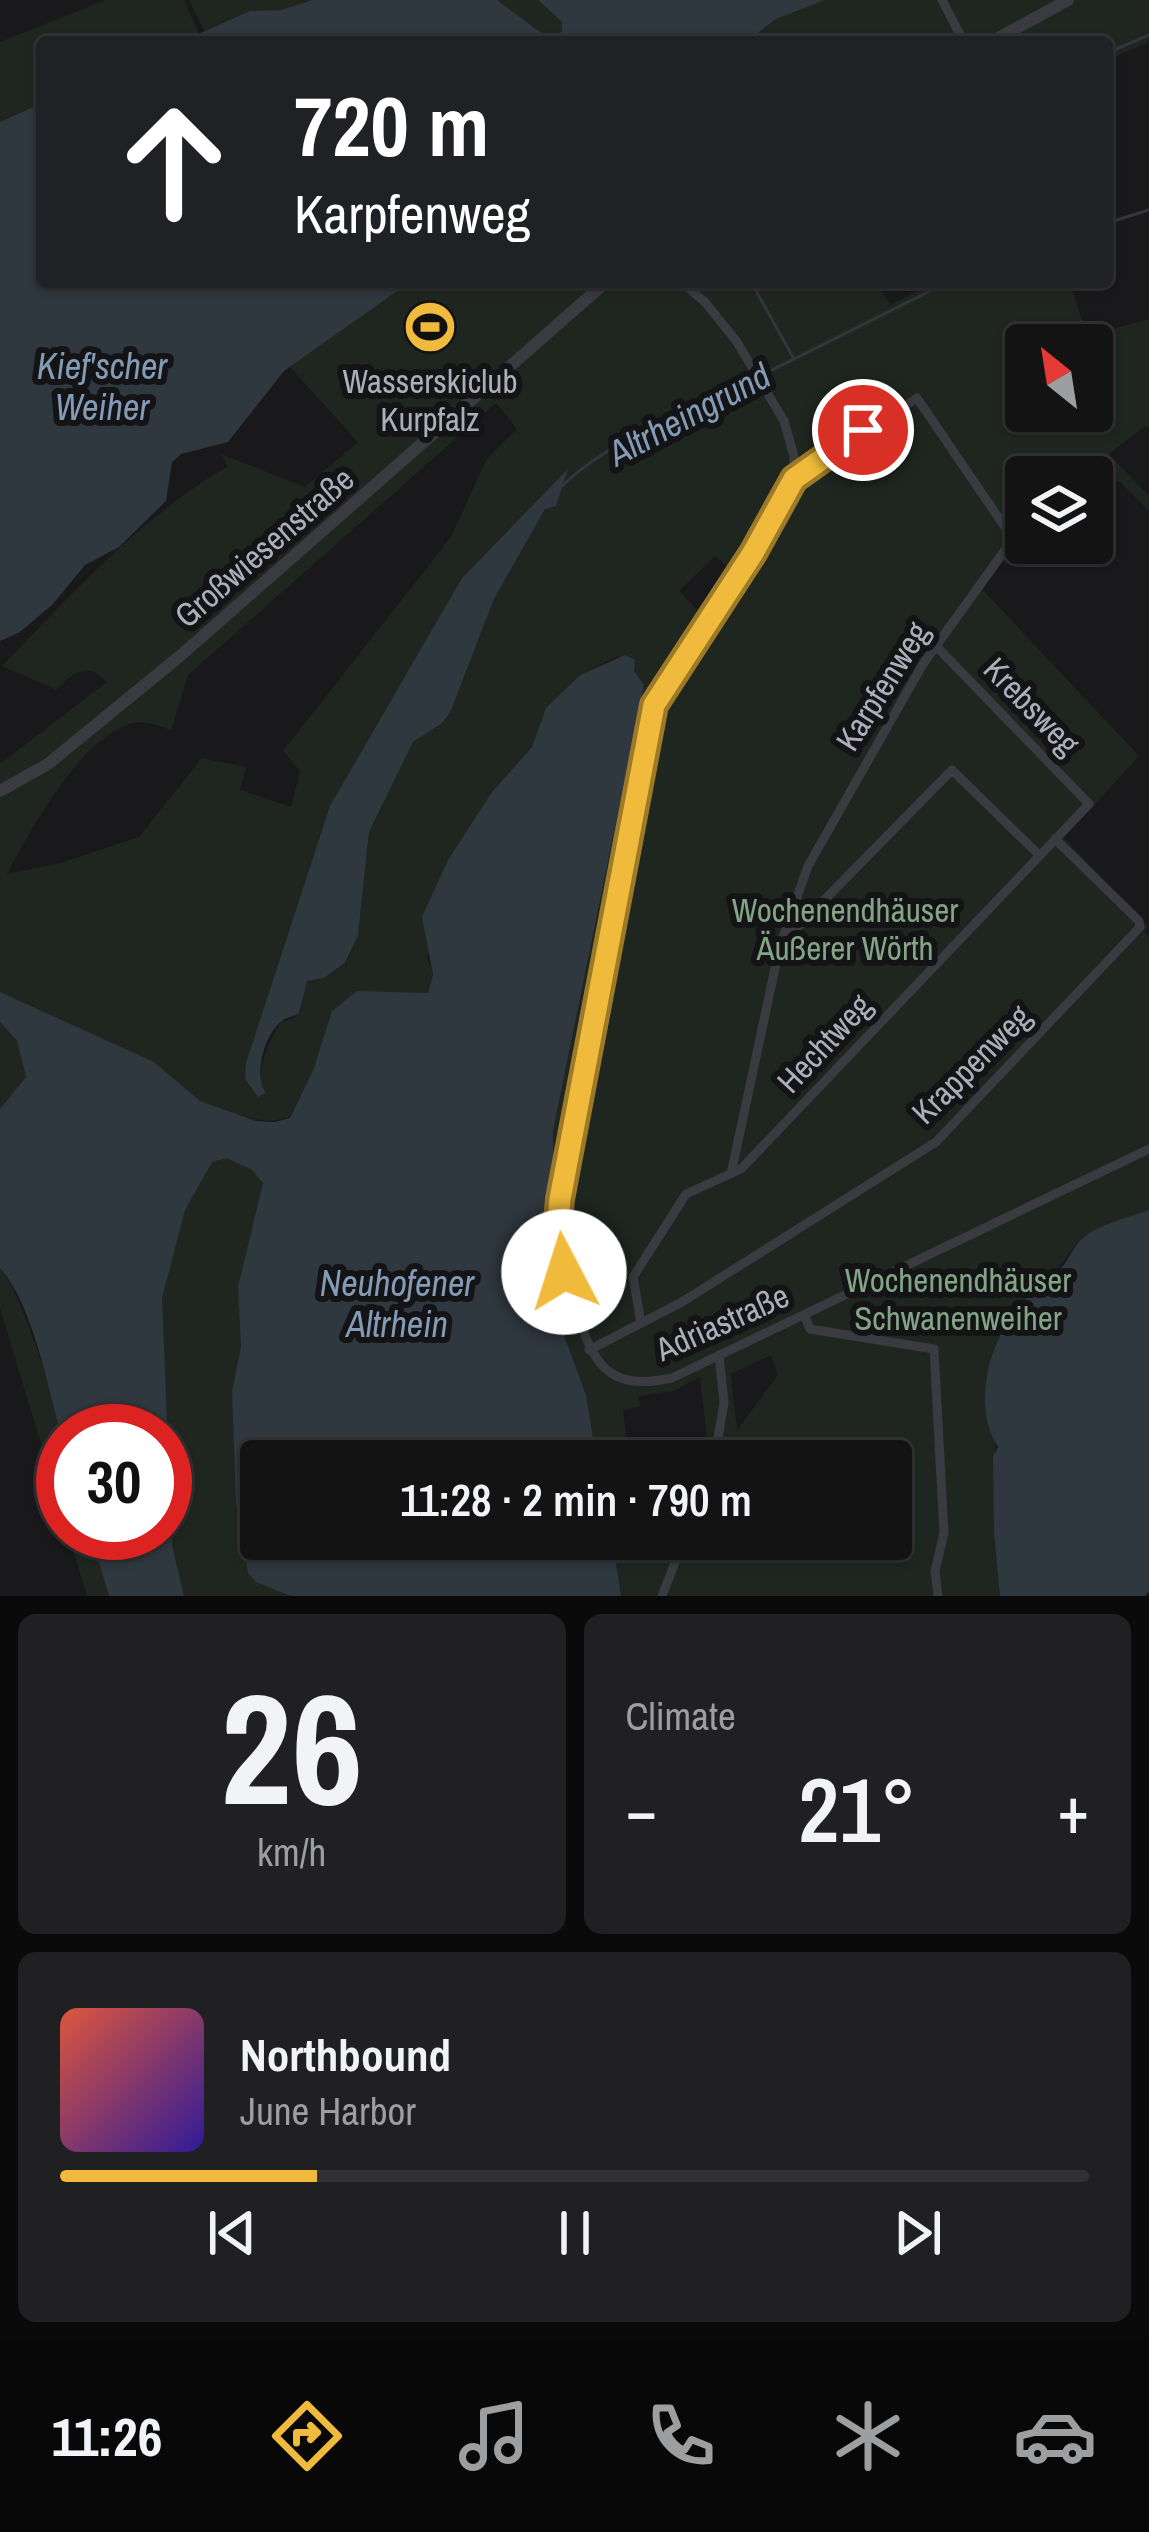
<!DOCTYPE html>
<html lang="en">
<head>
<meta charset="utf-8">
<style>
  body { margin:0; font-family:"Archivo Narrow",sans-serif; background:#202022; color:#f1f3f6; height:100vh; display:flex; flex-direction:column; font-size:45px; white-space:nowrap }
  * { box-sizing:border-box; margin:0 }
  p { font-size:39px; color:#9d9ea0 }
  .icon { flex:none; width:66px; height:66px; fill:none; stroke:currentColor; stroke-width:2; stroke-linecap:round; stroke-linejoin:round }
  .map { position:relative; height:1596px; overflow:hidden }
  .side { display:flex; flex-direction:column; gap:18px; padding:18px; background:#0a0a0b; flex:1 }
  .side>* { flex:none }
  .hud { position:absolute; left:36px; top:36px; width:1077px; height:252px; border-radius:12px; box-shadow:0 3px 9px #0004,0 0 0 3px #323234; background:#202124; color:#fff; overflow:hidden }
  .needle { width:78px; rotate:330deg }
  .tools { position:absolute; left:1005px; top:324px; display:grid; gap:24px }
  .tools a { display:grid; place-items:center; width:108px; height:108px; border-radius:12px; background:#131314; box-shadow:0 3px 9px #0004,0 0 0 3px #323234; font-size:60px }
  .speed { position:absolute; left:36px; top:1404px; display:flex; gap:24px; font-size:60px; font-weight:700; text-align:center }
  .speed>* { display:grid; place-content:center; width:156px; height:156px; border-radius:50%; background:#131314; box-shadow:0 3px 9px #0004,0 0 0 3px #323234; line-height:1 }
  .speed .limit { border:18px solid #d22; background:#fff; color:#111 }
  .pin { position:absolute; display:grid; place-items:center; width:102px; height:102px; color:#fff; margin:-51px; border:6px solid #fff; border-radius:50%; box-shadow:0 3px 12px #0007 }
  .me { position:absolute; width:132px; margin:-66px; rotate:355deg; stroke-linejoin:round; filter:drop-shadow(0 0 9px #0008) }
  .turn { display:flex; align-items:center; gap:42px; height:252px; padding:0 60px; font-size:54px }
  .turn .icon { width:156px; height:156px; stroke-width:2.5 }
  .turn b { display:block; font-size:84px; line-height:102px }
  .big { font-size:90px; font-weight:600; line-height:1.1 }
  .side .widget { flex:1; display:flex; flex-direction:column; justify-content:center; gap:18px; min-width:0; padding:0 42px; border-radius:18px; background:#202022 }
  .side .dial { align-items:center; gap:0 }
  .dial b { font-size:156px; line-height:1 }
  .song { display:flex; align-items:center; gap:36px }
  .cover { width:144px; height:144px; border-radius:18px; background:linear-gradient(135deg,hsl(10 70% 55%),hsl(250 70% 35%)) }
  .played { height:12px; border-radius:6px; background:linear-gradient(90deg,#f0bb3c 25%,#323234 25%) }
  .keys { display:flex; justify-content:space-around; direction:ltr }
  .heat { display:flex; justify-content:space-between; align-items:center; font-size:66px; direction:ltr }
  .side .tiles { flex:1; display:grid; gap:18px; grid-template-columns:1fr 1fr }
  .widget:last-child { grid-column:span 2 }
  .trip { position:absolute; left:240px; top:1440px; width:672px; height:120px; border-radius:12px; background:#131314; box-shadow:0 3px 9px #0004,0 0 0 3px #323234; font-weight:600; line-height:120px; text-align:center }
  .dock { display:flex; height:192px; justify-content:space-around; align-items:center; background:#080808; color:#9d9ea0 }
  .dock .icon { width:84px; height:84px }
  .dock .current { color:#f0bb3c }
  .dock b { font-size:54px; color:#f1f3f6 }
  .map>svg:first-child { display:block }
</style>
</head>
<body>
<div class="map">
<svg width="1149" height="1596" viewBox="0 0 1149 1596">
  <rect width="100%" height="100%" fill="#19191b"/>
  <g fill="#1f2620" fill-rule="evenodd">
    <polygon points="106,0 184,0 199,34 180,42 42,42 42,103 0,122 0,42"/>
    <polygon points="189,0 312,0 281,10 250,11 204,31"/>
    <polygon points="497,0 538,0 562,22 563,32 558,37 547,37"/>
    <polygon points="825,0 1149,0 1149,42 1107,60 1107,42 731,42 750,39 776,19"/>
    <path d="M410 282H877L890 305 934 282H1070L1087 336 1149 319V428L1145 426 1109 454 1149 496V511L1120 482 1097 475 1026 477V522L982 589 1139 756 1064 838 1148 926 1144 932 1149 937V1210C1129 1218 1102 1224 1084 1237 1067 1250 1063 1269 1045 1280L995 1441 994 1533 1000 1596H621L607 1539H891V1461H644L645 1449 707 1440 700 1377 674 1391 639 1396 640 1407 623 1410 628 1453 597 1461 586 1395 557 1316 542 1237 552 1173 553 1131 644 685 618 656 580 675 547 708 532 747 492 792 427 956 433 975 428 993 416 994 314 1068 290 1117C260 1127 235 1112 207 1105L263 1183 261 1539 404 1596H152L165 1533 153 1062 0 992V764L107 682C88 661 73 672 57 690L2 666C73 593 140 518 228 466L221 454 305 487 358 442 289 366ZM1026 345H1092V411H1026ZM496 403 517 429 486 460 451 537 283 751 300 771 291 807 240 790 246 767 202 758 139 837 61 863 7 874C30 830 83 734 134 723 146 720 159 726 171 730L188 675ZM566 473 556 506 545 508 494 599 450 713 441 724 413 742 369 832 358 936 346 963 325 978 307 981 296 1017 281 1022C266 1047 257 1067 262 1096L246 1063 462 578ZM715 556 733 571 698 611 679 591ZM771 1355 778 1375 737 1430 731 1374Z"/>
    <polygon points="0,1022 17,1041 26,1077 0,1109"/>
    <path d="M0 1268C21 1292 59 1409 63 1443 66 1467 63 1493 63 1517L0 1308Z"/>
    <polygon points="68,1533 90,1533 109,1596 87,1596"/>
  </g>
  <g fill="#2f373f">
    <polygon points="312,0 497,0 547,37 562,32 562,22 538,0 825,0 776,19 750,39 731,42 180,42 250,11 281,10"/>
    <polygon points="42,103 42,282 410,282 284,371 228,442 181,454 172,462 166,501 119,547 85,565 53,604 20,632 0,641 0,122"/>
    <path d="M568 469 556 506 545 509 494 599 450 713 441 724 413 742 369 832 358 936 345 963 324 978 307 981 299 1013C294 1017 287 1017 282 1021 264 1034 253 1077 266 1093L258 1097 245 1079 246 1063 330 806 462 578Z"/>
    <path d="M625 655 635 660 634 671 644 685 553 1131V1172L542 1237 557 1316 586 1395 597 1461H261V1539H610V1563H616L621 1596H291L256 1582 248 1573 236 1502 232 1391 241 1347 238 1287 263 1183 251 1169 226 1158 212 1162 185 1210 162 1298 172 1546 184 1596H109L90 1533H165V1431H63V1441C48 1391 34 1306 0 1268V1109L26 1077 17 1041 0 1022V992L154 1062 200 1101 256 1121 275 1122 290 1118 314 1068 332 1011 357 991 428 993 433 975 422 917 448 860 492 792 532 747 546 708 580 675Z"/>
    <path d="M1149 1210V1591L1145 1596H1000L994 1533 993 1457 998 1447C972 1406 988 1346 1017 1309 1029 1293 1047 1285 1059 1271 1070 1259 1073 1244 1088 1234 1105 1223 1130 1217 1149 1210Z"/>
  </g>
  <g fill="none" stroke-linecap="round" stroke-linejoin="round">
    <g stroke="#2f373f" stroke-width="3">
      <polyline points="1107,53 1149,35"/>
      <polyline points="1107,223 1149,210"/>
      <polyline points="751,282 794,359"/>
      <polyline points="762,375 948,282"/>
      <path d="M562 486C610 439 693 409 753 379"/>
    </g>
    <g stroke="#3a3b40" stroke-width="9">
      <polyline points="942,0 964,42"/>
      <path d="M681 282 705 302 737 342 784 421 794 456V479L753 552 654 705 557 1224C556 1248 565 1274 572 1297 591 1355 600 1394 672 1378L1149 1149"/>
      <polyline points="785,940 952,770 1039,855"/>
      <polyline points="731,1174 780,945 808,866 923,664 1013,539 917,398 794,479"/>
      <polyline points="804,1315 810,1329 934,1349 944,1533 935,1571 938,1596"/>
      <polyline points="641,1323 633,1277 686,1194 741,1169 1089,804 936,646"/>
      <polyline points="589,1350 682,1302 936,1142 1140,927 1139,921 1055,839"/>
      <polyline points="714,1461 724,1403 719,1355"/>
      <polyline points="662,1596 684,1539"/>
    </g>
    <g stroke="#3a3b40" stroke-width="12">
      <polyline points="991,42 1068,0"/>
      <polyline points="0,791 48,764 180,656 606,282"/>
    </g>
  </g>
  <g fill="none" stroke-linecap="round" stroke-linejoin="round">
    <g stroke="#9c7a27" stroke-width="30">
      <polyline id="route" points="564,1272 557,1232 560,1199 654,705 753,553 794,479 863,430"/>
    </g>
    <use href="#route" stroke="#f0bb3c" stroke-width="21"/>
  </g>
  <defs>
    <g id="stadium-disc" transform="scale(2.7)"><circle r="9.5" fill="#f0bb3c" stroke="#141416"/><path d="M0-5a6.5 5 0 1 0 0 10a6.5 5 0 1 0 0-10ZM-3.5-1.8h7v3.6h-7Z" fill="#111"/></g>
  </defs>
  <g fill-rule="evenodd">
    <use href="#stadium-disc" x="430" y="327"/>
  </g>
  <g text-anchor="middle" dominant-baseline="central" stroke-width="12" stroke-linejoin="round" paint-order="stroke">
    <g font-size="33" fill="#abafba" stroke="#141416">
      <text x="430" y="381">Wasserskiclub<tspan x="430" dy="38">Kurpfalz</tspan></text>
    </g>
    <g font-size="33" fill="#abafba" stroke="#141416">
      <text transform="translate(264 547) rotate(-41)">Großwiesenstraße</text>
      <text transform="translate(882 686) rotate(-58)">Karpfenweg</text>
      <text transform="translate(1032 706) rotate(46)">Krebsweg</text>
      <text transform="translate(824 1043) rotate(-47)">Hechtweg</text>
      <text transform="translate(971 1064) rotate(-45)">Krappenweg</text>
      <text transform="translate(722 1322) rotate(-24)">Adriastraße</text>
    </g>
    <g font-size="33" fill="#83a586" stroke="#141416">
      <text x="845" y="910">Wochenendhäuser<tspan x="845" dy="38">Äußerer Wörth</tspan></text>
      <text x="958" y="1280">Wochenendhäuser<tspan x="958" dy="38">Schwanenweiher</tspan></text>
    </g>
    <g font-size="36" font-style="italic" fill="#839bb5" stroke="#141416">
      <text x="102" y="366">Kief'scher<tspan x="102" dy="41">Weiher</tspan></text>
      <text transform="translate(689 414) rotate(-28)">Altrheingrund</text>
      <text x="397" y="1283">Neuhofener<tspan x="397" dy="41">Altrhein</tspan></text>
    </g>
  </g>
</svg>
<div class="tools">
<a><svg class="needle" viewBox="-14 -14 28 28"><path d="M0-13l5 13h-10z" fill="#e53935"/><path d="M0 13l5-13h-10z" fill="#9d9ea0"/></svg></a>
<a><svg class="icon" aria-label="layers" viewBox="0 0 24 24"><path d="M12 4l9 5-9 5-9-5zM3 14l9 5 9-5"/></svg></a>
</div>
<div class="speed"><div class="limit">30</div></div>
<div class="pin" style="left:863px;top:430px;background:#d93025"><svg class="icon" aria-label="arrive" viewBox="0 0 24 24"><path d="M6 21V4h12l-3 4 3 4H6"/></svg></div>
<svg class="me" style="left:564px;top:1272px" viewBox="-20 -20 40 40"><circle r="19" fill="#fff"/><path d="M0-13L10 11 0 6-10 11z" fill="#f0bb3c"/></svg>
<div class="trip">11:28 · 2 min · 790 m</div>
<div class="hud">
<div class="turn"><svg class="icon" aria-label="ahead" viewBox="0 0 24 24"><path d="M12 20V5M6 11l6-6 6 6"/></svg><div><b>720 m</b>Karpfenweg</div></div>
</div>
</div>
<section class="side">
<div class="tiles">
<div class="widget dial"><b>26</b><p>km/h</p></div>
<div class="widget"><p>Climate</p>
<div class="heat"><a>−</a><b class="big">21°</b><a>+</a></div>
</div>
<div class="widget">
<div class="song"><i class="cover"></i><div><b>Northbound</b><p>June Harbor</p></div></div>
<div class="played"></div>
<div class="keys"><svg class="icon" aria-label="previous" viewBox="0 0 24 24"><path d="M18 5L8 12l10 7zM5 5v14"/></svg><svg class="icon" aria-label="pause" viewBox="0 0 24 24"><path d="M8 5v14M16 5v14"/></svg><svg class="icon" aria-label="next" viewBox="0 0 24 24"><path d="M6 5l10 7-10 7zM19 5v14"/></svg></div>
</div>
</div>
</section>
<nav class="dock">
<b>11:26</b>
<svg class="icon current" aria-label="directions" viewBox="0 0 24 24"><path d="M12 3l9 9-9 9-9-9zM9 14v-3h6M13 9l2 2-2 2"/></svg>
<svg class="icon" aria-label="music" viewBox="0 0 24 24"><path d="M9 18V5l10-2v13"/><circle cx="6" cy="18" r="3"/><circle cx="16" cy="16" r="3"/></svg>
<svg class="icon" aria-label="phone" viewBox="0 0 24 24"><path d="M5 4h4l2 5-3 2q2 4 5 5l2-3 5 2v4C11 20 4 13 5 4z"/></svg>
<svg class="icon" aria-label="climate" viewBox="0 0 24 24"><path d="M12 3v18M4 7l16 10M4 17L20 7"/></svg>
<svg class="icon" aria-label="car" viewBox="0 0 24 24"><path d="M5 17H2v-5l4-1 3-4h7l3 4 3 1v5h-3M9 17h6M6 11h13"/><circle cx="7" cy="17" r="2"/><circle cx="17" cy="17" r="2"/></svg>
</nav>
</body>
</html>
